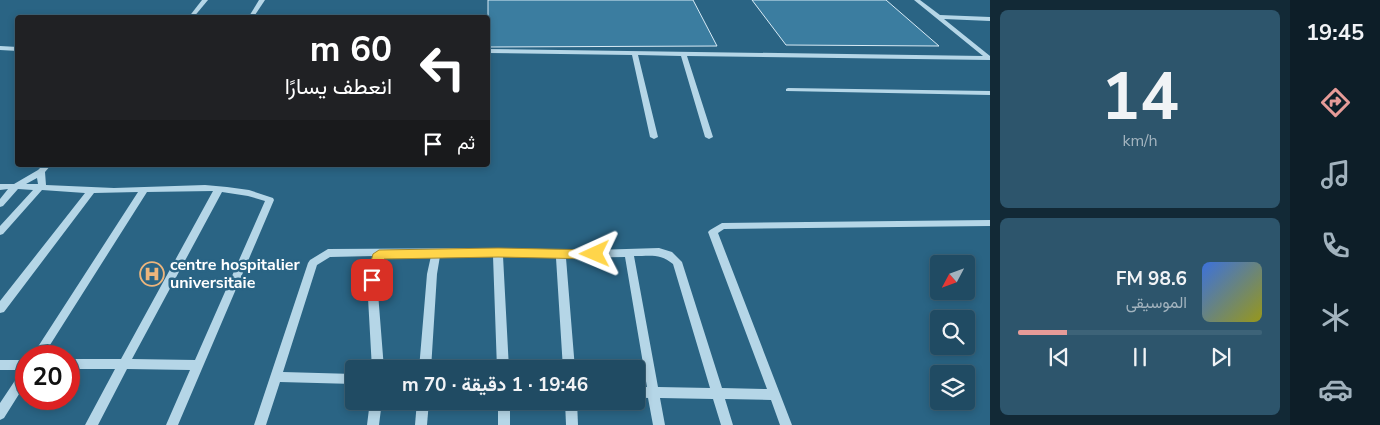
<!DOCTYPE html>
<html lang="ar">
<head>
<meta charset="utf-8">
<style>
  body { margin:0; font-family:"Nunito Sans",Vazirmatn,sans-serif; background:#2d556c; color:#f1f3f6; direction:rtl; height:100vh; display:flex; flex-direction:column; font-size:19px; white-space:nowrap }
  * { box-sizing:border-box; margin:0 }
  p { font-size:16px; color:#a2b3be }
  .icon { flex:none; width:28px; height:28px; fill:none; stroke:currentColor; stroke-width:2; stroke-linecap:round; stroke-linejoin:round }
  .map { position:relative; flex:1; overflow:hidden; direction:ltr }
  .panel { display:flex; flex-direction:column; gap:10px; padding:10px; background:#122936; width:300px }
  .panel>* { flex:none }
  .top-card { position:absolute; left:15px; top:15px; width:475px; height:152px; border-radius:5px; box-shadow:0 2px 8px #0003,0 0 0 1px #3d6378; direction:rtl; background:#202124; color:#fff; overflow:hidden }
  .needle { width:32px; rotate:229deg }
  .controls { position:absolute; left:930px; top:255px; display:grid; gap:10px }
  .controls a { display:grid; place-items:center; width:45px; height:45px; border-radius:5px; background:#204b63; box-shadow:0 2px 8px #0003,0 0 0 1px #3d6378; font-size:25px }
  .speed { position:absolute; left:15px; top:345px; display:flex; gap:10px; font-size:25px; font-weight:700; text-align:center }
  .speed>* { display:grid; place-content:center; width:65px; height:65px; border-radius:50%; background:#204b63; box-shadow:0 2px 8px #0003,0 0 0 1px #3d6378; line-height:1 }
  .speed .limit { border:8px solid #d22; background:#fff; color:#111 }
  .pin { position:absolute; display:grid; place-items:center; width:42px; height:42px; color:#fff; margin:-21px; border-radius:10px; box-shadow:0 2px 8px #0006 }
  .me { position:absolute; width:55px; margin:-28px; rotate:269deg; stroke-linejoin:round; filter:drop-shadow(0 0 4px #0008) }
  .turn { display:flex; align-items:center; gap:18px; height:105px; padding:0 15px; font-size:22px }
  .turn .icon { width:65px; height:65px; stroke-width:2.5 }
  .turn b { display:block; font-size:35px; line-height:42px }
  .then { display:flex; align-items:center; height:48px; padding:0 15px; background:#0003; gap:10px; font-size:19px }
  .panel .card { flex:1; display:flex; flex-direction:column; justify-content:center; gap:8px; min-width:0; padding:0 18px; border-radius:8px; background:#2d556c }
  .panel .dial { align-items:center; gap:0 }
  .dial b { font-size:65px; line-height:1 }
  .song { display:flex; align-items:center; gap:15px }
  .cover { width:60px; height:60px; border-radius:8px; background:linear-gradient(135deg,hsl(220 70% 55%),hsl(60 70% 35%)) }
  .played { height:5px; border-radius:2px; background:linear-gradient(90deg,#e69b98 20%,#3d6378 20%) }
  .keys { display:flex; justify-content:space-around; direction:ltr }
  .trip { position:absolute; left:345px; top:360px; width:300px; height:50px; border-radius:5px; background:#204b63; box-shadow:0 2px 8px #0003,0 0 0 1px #3d6378; font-weight:700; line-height:50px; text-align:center; direction:rtl }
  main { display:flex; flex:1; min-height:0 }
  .tab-bar { display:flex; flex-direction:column; width:90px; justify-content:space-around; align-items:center; background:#0d1e28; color:#a2b3be }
  .tab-bar .icon { width:35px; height:35px }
  .tab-bar .current { color:#e69b98 }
  .tab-bar b { font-size:22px; color:#f1f3f6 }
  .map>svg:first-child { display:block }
</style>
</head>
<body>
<main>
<nav class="tab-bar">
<b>19:45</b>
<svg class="icon current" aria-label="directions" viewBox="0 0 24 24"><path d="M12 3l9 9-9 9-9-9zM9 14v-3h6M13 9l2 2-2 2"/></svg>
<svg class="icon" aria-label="music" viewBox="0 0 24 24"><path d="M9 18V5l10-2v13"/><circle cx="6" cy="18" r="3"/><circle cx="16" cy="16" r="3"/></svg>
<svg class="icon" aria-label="phone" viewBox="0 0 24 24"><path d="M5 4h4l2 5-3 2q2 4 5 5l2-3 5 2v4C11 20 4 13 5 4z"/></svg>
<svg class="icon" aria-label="climate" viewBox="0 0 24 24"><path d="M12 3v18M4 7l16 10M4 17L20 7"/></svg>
<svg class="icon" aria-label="car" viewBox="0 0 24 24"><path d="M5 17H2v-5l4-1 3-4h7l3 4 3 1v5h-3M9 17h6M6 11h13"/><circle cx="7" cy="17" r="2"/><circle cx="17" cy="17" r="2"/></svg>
</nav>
<section class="panel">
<div class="card dial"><b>14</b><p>km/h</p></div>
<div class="card">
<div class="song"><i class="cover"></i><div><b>98.6 FM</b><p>الموسيقى</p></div></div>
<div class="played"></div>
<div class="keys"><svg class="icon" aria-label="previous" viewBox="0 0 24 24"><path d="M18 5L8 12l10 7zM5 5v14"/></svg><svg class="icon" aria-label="pause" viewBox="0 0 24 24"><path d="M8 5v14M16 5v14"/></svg><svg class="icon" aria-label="next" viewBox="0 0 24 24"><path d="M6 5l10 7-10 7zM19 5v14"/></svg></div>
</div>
</section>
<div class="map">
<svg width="990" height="425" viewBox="0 0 990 425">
  <rect width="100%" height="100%" fill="#2a6484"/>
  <g fill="#3b7da0" stroke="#d8ebf6">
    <polygon points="488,0 693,0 717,46 488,47"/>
    <polygon points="752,0 886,0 939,46 786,45"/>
  </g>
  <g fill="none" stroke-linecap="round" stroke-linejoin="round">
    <g fill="#b5d6e7" fill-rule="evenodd">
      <polygon points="202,0 208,0 193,18 188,18"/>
      <polygon points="259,0 265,0 253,18 248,18"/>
      <polygon points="914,0 920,0 940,15 990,17 990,21 944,19 990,56 990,60 687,56 713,137 709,139 705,137 681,56 638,55 658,137 654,139 650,137 632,55 488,53 488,49 983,56"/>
      <polygon points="0,46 18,47 18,51 0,50"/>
      <polygon points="788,88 990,91 990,95 786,91 786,89"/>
      <path d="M43 165H51L45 172 46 185 114 188 205 185 227 187 249 190 273 198 274 200 178 425H166L190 370 127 369 98 425H85L115 369H69V359H121L213 191 147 192 43 356H32L138 192 94 193 4 312 0 313V301L85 193 42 190 3 234 0 235V226L33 190 18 189 3 206 0 207V199L8 189 0 190V184H14L38 170ZM37 178 38 184H26ZM222 192 248 196 265 201 195 360 132 359Z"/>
      <path d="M990 220V226L724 229 718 233 792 425H780L771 400 725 399 733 425H721L713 399 660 398 665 425H653L648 398 636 397V387H647L625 257 566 258 575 369H563L556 258 503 256 509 369H497L493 256H440L437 274 431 369H419L427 274 431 256H383L377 280 384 369H372L367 280 374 256 330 257 317 265 283 372 354 374V384L280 382 266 425H254L308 263 310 260 328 249 498 248 561 251 659 248 672 252 682 262 722 388 767 389 708 232 710 230 722 223ZM634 256C650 256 660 253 673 264L710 388 658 387Z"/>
      <polygon points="0,360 26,360 26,383 4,418 0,420 0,403 22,370 0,370"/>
      <polygon points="370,401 382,401 379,425 367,425"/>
      <polygon points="417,401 429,401 427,425 415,425"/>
      <rect x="498" y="401" width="12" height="24"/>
      <polygon points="565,401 577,401 578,425 566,425"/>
    </g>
  </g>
  <polygon fill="#ffd54a" stroke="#a68a30" points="498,248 595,250 601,254 595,259 498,257 384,259 377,284 372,285 366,280 373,254 379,250"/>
  <defs>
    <g id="hospital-ring" transform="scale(1.25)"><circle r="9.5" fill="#2a6484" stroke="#edb57c" stroke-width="1.5"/><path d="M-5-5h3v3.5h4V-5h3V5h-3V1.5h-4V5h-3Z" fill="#edb57c"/></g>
  </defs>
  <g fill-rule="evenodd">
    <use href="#hospital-ring" x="152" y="274"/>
  </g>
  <g text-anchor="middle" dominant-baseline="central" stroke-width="5" stroke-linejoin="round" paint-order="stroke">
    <g font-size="16" font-weight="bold" fill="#fff" stroke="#2a6484" text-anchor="start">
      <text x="170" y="265">centre hospitalier<tspan x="170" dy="18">universitaie</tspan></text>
    </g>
  </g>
</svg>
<div class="controls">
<a><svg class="needle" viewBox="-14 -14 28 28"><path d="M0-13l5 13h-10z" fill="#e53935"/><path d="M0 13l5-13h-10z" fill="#a2b3be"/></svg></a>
<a><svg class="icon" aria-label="search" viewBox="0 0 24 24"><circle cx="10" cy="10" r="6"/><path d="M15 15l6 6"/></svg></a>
<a><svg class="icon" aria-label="layers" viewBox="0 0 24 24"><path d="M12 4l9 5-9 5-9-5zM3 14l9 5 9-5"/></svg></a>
</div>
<div class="speed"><div class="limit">20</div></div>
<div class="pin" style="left:372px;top:280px;background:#d93025"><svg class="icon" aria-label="arrive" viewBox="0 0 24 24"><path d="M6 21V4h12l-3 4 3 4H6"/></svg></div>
<svg class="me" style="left:595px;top:254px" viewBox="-20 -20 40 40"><path d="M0-17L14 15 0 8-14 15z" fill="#ffd54a" stroke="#fff" stroke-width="4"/></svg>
<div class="trip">19:46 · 1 دقيقة · 70 m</div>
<div class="top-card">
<div class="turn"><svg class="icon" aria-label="left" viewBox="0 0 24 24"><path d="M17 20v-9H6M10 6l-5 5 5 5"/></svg><div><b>60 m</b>انعطف يسارًا</div></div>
<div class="then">ثم<svg class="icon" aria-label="arrive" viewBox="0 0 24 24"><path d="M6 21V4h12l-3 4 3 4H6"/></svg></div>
</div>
</div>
</main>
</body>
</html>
